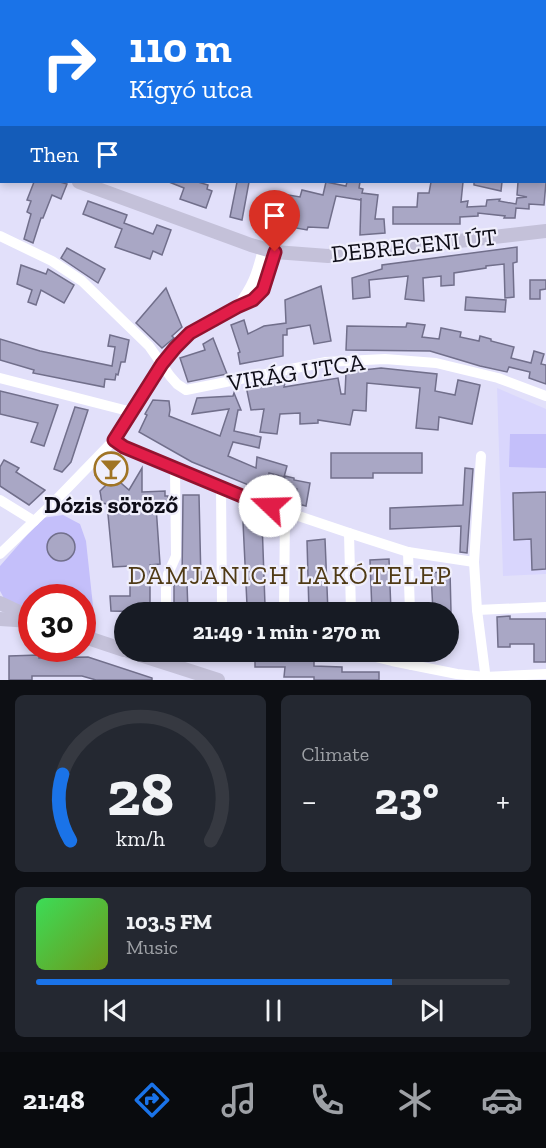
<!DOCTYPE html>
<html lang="en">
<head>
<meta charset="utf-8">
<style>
  body { margin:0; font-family:"Zilla Slab",serif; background:#242831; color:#f1f3f6; height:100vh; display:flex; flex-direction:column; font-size:22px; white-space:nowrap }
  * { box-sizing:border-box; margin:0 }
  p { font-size:20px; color:#9ea1a6 }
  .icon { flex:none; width:33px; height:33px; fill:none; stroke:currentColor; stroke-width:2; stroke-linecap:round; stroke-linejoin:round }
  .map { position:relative; height:680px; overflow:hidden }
  .side { display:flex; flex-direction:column; gap:15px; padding:15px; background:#0d0f14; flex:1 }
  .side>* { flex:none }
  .top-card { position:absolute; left:0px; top:0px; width:546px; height:183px; box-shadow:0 3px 9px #0003; background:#1a73e8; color:#fff; overflow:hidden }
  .speed { position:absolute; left:18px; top:584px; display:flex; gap:12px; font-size:30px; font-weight:700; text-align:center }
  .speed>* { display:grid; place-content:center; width:78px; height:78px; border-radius:50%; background:#171b24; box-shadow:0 3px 9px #0003; line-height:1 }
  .speed .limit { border:9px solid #d22; background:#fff; color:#111 }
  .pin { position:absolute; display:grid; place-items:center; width:51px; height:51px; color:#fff; margin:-62px -26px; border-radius:50% 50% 50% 0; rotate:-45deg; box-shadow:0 0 6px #0007 }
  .pin .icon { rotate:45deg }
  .me { position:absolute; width:66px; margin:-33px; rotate:291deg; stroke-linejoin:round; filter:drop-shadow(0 0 4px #0008) }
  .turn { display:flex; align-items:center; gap:21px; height:126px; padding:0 30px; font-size:27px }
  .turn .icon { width:78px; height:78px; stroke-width:2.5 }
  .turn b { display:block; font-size:42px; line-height:51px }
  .then { display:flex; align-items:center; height:57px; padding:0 30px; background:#0003; gap:12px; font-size:22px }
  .big { font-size:45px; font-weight:700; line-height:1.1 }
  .side .tile { flex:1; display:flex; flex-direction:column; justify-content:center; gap:9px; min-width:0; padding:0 21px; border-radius:9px; background:#242831 }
  .side .dial { align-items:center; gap:0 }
  .dial svg { height:156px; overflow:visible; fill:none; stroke:#363941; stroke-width:7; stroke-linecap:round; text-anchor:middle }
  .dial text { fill:#f1f3f6; stroke:none }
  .song { display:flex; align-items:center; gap:18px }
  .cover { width:72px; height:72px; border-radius:9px; background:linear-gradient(135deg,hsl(130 70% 55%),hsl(80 70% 35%)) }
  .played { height:6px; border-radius:3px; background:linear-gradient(90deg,#1a73e8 75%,#363941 75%) }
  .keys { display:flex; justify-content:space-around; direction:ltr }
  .heat { display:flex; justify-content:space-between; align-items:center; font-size:33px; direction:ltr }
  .side .tiles { flex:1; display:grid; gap:15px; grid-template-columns:1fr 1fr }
  .tile:last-child { grid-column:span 2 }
  .trip { position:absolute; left:114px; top:602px; width:345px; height:60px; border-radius:30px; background:#171b24; box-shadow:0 3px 9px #0003; font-weight:700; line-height:60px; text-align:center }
  .tabs { display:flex; height:96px; justify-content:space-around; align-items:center; background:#090b0e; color:#9ea1a6 }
  .tabs .icon { width:42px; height:42px }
  .tabs .active { color:#1a73e8 }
  .tabs b { font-size:27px; color:#f1f3f6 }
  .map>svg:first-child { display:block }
</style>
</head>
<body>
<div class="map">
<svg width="546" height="680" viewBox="0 0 546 680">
  <rect width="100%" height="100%" fill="#e2e0fa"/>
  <polygon fill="#d9d6fd" points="497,388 546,409 546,574 503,576"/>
  <g fill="#c4bffa">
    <polygon points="510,434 546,434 546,468 509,467"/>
    <polygon points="63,515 80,524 86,541 96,634 83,629 82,597 32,597 31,610 5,600 0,591 0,566 42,518"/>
  </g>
  <g fill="#a9a7c5" stroke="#716f8b" stroke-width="1.5">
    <polygon points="34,182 60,182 67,184 61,199 52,195 43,218 41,218 33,243 24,239 31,214 27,212 31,201 27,200"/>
    <polygon points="169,182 198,182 208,185 207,189 212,191 206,208 180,199 184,188"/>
    <polygon points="237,182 249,182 242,220 230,217"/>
    <polygon points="326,182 346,186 347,182 360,182 359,188 363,189 362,193 378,195 375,219 384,219 385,233 360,235 361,198 361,200 336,196 328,228 308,227 307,230 280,225 279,229 263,225 277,193 300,197 302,190 323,195"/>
    <polygon points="431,182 463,182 461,202 468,201 467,207 486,206 487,200 500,199 499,201 516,204 517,198 527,197 517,195 518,182 546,182 544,205 529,204 529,209 516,208 515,218 504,218 505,216 478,213 478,216 460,217 460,224 393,224 393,207 417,207 418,193 429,193"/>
    <polygon points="474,182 502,182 501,191 474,185"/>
    <polygon points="88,201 127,215 124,223 153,234 157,225 171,230 162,255 153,251 150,259 115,247 122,229 83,214"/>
    <polygon points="517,247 517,262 513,263 514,297 505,298 504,264 486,266 486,268 454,273 454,285 441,286 441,276 423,278 424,301 405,299 408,276 369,280 370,297 353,299 352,278 382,269 382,265"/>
    <polygon points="67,248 105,269 98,283 61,258"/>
    <polygon points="21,265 46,274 48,269 74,285 64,303 41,290 36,305 28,302 32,290 17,284"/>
    <polygon points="530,280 546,280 546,289 540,290 540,299 530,299"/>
    <polygon points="321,286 331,341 314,344 310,325 287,329 287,335 283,335 283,356 240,364 238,353 240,352 231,325 244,320 248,334 264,326 286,323 285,300"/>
    <polygon points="166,288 182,327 172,336 174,338 162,348 136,323"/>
    <polygon points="466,297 506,300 505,312 465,310"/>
    <polygon points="407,323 425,325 422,337 439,339 441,328 461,332 460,337 479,341 480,336 491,339 491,341 514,347 511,358 531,363 534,351 544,354 541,364 546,365 546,384 529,378 530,372 509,367 507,372 480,366 430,351 346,350 347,326 406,327"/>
    <polygon points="110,335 129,340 125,362 121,362 118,375 116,374 115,380 105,379 104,387 33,373 34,370 0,360 0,339 40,351 112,366 115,347 108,346"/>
    <polygon points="213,338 227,374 188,382 180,358 205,350 203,344"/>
    <polygon points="381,368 437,374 435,391 455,395 458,380 480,385 472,424 439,417 438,430 416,428 420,388 367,383 366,411 353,410 350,425 318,420 318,423 300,424 300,413 280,414 277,434 260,432 264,409 251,410 246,386 286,378 284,387 338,378 341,394 345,394 346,372"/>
    <polygon points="0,391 58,405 44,446 31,442 38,423 0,414"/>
    <polygon points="234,393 241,410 238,410 234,431 261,437 259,448 233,442 228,456 256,468 257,457 287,466 284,477 269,473 266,492 192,462 139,432 147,415 145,414 153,400 169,401 170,410 169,416 220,436 229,409 192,414 197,398 233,396"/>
    <polygon points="75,407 88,410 71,462 62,472 54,469"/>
    <polygon points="331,453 422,453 422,473 373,473 373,478 331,478"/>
    <polygon points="113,456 126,463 113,476 129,490 142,468 142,492 165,491 165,496 168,496 168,506 156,506 160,564 150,565 150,612 111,611 110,596 130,596 130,566 113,567 107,504 102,503 100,491 106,485 95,475"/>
    <polygon points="4,460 19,468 16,472 45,490 29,505 0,486 0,467"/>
    <polygon points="465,468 473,469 467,553 460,552 461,526 390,529 390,508 463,505"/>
    <polygon points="285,476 294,478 294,480 310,483 306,506 294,503 297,489 283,486"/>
    <polygon points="546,492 546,569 532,570 531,539 514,540 513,493"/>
    <polygon points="183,495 199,495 201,582 187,583 188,612 174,612 174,583 182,583"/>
    <polygon points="262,521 265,605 247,605 243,522"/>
    <circle cx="61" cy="547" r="14"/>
    <polygon points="325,539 328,612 309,612 307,541"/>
    <polygon points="389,559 391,612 372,612 370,560"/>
    <polygon points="450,571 451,612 433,612 431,573"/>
    <polygon points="510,616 510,619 546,619 546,662 534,662 534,644 510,644 510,647 498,647 497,617"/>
    <polygon points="255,651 285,651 285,657 314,657 314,666 342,667 342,672 379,672 379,680 314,680 314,677 284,677 285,667 255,667"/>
    <polygon points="39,655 39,658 88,657 152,678 152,680 96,680 82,676 32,676 32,680 9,680 9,656"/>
  </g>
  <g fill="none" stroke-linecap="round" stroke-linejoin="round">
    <g stroke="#fff" stroke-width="10">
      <polyline points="307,0 310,2"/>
      <polyline points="502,2 502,0"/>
      <polyline points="0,60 2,60"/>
      <polyline points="544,167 546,167"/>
      <polyline points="0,236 52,261 82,281 149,346 170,376 177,384 186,390 326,362 385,359 436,363 498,378 546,396"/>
      <path d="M237 307C253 286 257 274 263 249"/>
      <polyline points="0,378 132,412"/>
      <polyline points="114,440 124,447 254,501 349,533 408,552 474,562"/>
      <polyline points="481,456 474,562 477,610 486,680"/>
      <polyline points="221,487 222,605 226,612"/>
      <polyline points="0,500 34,521"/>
      <polyline points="349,533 351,612"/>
      <polyline points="408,552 410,612"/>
      <polyline points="0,554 53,503 114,440 162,364 175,348 190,334 237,307 253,300 263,289 275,252"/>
      <polyline points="477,610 546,607"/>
      <polyline points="166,612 166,589 168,574 176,556 175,468"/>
      <polyline points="284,612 285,512"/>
      <polyline points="351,651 392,661 457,674 485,677 546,674"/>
      <polyline points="411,651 411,665"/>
    </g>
    <g stroke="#c4c1d9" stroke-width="14">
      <polyline points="0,153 2,154"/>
      <polyline points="79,182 251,245 275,252 328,256 546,231"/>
      <polyline points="0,603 32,618"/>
      <polyline points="0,619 31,621"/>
      <polyline points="82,636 124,650"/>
      <polyline points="128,651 218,680"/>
    </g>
  </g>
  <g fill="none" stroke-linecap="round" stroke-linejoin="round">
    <g stroke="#92132f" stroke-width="15">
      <polyline id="route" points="270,506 254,501 124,447 114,440 162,364 175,348 190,333 237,307 253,300 263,290 275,252"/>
    </g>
    <use href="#route" stroke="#e11d48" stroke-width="10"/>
  </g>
  <defs>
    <g id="bar-ring" transform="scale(1.725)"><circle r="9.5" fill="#f0effc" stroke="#a07424" stroke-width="1.5"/><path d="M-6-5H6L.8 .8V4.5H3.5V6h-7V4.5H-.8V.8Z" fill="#a07424"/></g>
  </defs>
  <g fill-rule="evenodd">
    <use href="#bar-ring" x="111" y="469"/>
  </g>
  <g text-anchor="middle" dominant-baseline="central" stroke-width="4.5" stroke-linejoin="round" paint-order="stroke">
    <g font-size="24" fill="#0e0d17" stroke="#f0effc">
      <text transform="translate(414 245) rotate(-6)">DEBRECENI ÚT</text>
      <text transform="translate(296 372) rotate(-9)">VIRÁG UTCA</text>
    </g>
    <g font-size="24" font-weight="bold" fill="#0e0d17" stroke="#f0effc">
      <text x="111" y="504">Dózis söröző</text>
    </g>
    <g font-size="26" letter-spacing="1.5" fill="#4f3a15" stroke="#f0effc">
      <text x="290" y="575">DAMJANICH LAKÓTELEP</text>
    </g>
  </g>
</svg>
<div class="speed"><div class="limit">30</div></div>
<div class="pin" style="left:275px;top:252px;background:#d93025"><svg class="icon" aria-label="arrive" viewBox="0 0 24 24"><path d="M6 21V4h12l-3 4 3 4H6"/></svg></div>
<svg class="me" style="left:270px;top:506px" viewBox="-20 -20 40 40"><circle r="19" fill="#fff"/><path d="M0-13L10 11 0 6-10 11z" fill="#e11d48"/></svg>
<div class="trip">21:49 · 1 min · 270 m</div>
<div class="top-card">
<div class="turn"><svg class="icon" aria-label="right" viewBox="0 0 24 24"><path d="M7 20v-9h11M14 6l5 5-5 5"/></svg><div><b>110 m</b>Kígyó utca</div></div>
<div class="then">Then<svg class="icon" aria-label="arrive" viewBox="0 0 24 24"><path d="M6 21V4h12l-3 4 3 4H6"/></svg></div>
</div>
</div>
<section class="side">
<div class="tiles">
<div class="tile dial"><svg viewBox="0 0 100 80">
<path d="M14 69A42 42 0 1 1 86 69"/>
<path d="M14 69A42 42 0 0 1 10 35" stroke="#1a73e8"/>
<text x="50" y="56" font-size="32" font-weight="700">28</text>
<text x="50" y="72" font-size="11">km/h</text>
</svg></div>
<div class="tile"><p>Climate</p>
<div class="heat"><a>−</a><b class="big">23°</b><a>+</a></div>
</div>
<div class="tile">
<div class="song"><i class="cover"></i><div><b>103.5 FM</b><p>Music</p></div></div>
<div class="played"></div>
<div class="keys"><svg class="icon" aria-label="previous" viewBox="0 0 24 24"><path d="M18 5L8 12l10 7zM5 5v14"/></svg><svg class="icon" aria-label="pause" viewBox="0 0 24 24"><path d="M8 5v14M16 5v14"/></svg><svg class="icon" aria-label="next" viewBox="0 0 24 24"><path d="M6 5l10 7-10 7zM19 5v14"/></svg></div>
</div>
</div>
</section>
<nav class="tabs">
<b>21:48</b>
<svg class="icon active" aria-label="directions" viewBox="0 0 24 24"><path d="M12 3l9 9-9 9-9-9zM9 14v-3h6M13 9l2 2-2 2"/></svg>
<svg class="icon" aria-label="music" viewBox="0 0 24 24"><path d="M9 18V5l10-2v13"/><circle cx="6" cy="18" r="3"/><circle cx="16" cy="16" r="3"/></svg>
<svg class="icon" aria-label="phone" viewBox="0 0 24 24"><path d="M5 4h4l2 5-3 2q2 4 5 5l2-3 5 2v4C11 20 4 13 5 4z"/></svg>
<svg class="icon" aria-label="climate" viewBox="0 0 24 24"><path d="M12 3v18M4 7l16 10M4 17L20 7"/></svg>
<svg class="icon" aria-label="car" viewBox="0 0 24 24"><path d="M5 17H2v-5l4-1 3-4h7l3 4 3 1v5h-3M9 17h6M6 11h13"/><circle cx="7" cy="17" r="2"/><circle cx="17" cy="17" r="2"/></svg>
</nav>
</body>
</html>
